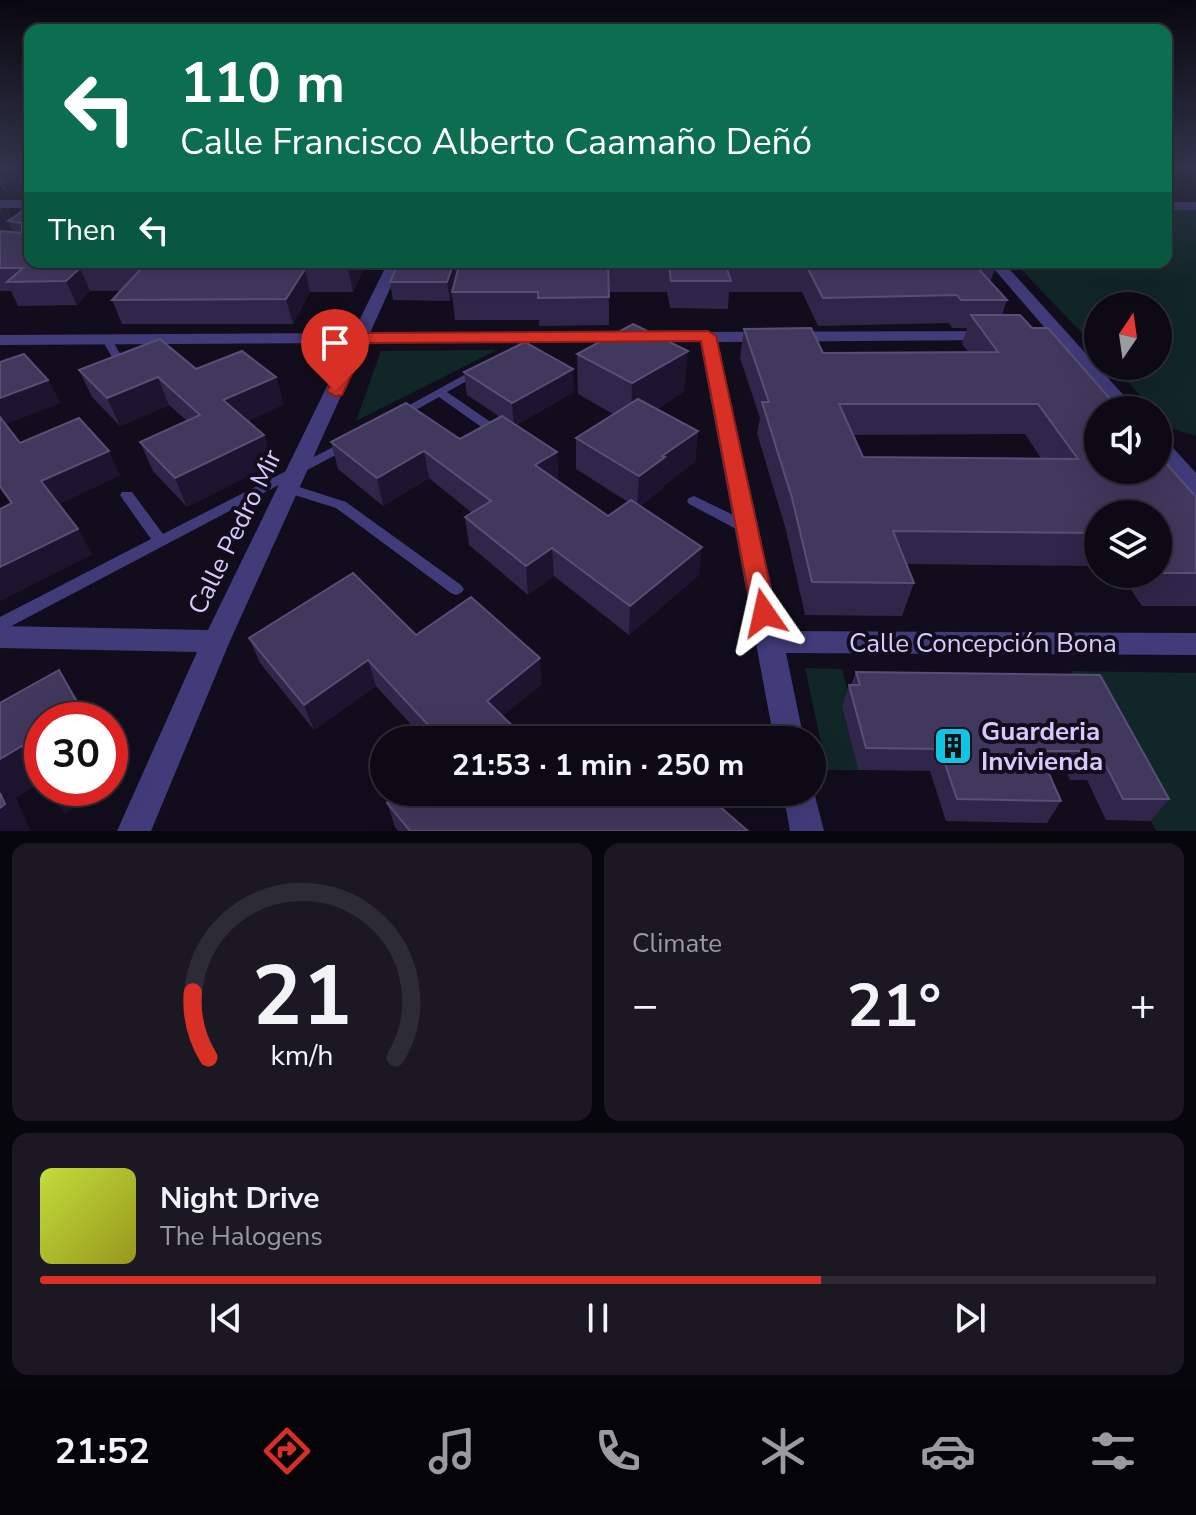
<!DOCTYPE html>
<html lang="en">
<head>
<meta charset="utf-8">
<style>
  body { margin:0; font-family:"Nunito Sans",sans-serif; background:#1b1823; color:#f1f3f6; height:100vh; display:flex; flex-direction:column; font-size:30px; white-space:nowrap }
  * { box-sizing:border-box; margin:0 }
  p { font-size:26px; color:#9a9aa1 }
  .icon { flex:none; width:44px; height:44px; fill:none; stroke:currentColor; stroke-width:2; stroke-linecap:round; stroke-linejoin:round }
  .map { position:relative; height:831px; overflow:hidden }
  .drawer { display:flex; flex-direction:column; gap:12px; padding:12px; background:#07060c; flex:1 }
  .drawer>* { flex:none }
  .banner { position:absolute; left:24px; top:24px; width:1148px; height:244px; border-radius:16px; box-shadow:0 8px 32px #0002,0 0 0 2px #2d2b35; background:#0b6e4f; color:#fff; overflow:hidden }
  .needle { width:52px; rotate:13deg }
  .fabs { position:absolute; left:1084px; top:292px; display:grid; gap:16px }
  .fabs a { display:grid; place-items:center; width:88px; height:88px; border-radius:50%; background:#0d0a16; box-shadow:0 8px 32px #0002,0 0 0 2px #2d2b35; font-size:40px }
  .speed { position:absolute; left:24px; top:702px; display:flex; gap:16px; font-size:40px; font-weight:700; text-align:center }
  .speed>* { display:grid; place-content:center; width:104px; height:104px; border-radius:50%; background:#0d0a16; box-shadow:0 8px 32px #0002,0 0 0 2px #2d2b35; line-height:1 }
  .speed .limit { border:12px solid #d22; background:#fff; color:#111 }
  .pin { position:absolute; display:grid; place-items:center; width:68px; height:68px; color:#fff; margin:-82px -34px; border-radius:50% 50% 50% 0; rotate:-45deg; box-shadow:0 0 8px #0007 }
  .pin .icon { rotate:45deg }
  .me { position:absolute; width:88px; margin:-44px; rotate:349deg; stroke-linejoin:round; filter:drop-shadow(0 0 6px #0008) }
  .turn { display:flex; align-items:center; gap:28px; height:168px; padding:0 24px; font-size:36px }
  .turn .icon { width:104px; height:104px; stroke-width:2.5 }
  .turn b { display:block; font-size:56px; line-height:68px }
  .then { display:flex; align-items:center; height:76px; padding:0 24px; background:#0003; gap:16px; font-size:30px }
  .big { font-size:60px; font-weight:700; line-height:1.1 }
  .drawer .tile { flex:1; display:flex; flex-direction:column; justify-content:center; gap:12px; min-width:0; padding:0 28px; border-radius:16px; background:#1b1823 }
  .drawer .dial { align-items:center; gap:0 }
  .dial svg { height:208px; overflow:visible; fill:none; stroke:#2d2b35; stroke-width:7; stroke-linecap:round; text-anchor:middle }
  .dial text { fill:#f1f3f6; stroke:none }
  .song { display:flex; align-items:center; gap:24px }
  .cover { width:96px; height:96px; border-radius:12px; background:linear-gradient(135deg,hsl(70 70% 55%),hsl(60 70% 35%)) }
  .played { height:8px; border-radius:4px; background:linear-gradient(90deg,#d93025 70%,#2d2b35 70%) }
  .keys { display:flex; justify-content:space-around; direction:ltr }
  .heat { display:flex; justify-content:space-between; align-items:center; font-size:44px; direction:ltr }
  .drawer .tiles { flex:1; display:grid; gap:12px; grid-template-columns:1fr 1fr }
  .tile:last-child { grid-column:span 2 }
  .trip { position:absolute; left:370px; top:726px; width:456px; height:80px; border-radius:40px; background:#0d0a16; box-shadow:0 8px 32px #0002,0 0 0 2px #2d2b35; font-weight:700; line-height:80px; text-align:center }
  .menu { display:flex; height:128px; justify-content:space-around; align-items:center; background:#050409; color:#9a9aa1 }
  .menu .icon { width:56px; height:56px }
  .menu .current { color:#d93025 }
  .menu b { font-size:36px; color:#f1f3f6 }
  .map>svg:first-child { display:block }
</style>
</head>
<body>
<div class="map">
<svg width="1196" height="831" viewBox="0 0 1196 831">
  <rect width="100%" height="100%" fill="#110d1d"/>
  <g fill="#112627">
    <polygon points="1166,209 1196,209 1196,436 1170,428 1158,414 1158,410 1154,410 1113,366 1158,366 1158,306 1098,306 1098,350 1014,262 1166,262"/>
    <polygon points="497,350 356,421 381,351"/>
    <polygon points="805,668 842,669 852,707 842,708 858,770 827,770"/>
    <polygon points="1071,671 1196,673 1196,831 1156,831"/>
  </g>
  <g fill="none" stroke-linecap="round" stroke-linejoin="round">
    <g fill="#413b7a" fill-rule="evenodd">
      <polygon points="107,337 111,338 122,357 121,359 113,359 112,357 102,340"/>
      <polygon points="477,368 481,369 483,371 481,373 447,392 495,425 497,428 495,431 487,431 439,397 403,417 399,418 393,414"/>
      <polygon points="345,441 351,445 349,448 0,632 0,617 151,539 122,498 120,495 122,492 132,492 163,534"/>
      <polygon points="290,484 346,502 461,585 464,589 461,593 456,595 451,593 336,508 285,492 283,489 285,486"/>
      <polygon points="694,496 750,523 752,527 750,531 740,531 689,504 687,501 689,498"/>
    </g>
    <g fill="#413b7a" fill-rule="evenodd">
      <rect x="0" y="200" width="30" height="8"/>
      <rect x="1166" y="202" width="30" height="8"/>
      <polygon points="388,262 402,262 370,333 998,331 1001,335 998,339 992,340 718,342 781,631 1196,633 1196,655 786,653 804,740 774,740 700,342 365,343 230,641 151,831 117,831 197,652 0,648 0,626 208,630 348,343 0,345 0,335 353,333"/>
      <polygon points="812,784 824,831 790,831 783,792 812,792"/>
    </g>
    <g fill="#413b7a" fill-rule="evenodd">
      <polygon points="988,262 1003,262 1137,410 1116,410"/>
      <polygon points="1158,437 1165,439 1196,473 1196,495 1188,492 1158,457"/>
    </g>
  </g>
  <g fill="#2f264a" fill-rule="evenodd">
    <polygon points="0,166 8,195 0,185"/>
    <polygon points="0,207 12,218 30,207 30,262 367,262 353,292 310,292 293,324 122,324 112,300 120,291 90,291 77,305 18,306 11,291 0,291"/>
    <path d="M399 262 997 264 990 282 1007 300 1002 315 1032 328 1196 497V606H1142L1120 574H1158V514H1098V566L906 564 914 583 902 616 805 615 786 530 757 433 760 418 740 358 744 329 823 353 968 352 962 344 967 328H952L949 323 818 326 802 292H729L728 309 670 308 667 292H609V325L539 326V320H455L452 295 450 301 393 300 390 282ZM1025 434 1041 458 863 457 853 435Z"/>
    <polygon points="577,354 684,391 657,409 698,431 695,462 663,486 662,489 640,506 699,575 629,635 554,576 528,595 469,545 465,517 472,513 429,478 383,506 338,469 331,442 460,439 500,417 467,395 464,372 574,392 516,425 557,452 558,479 556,480 608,516 628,502 576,469 576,438 613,414 578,394"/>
    <polygon points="0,362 48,380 60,403 6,424 20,443 120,475 59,504 92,554 0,601 0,509 11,504 0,489"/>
    <polygon points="196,369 276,377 284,404 248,421 264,435 273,463 187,507 153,471 140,442 187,421 169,405 120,426 92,397 79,370"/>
    <polygon points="416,635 542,684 502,716 527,740 425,740 376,686 314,730 260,663 249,638"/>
    <polygon points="856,672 1100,675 1169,799 1151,821 1106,820 1087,780 1070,780 1067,773 1049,773 1061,801 1047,823 946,821 930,771 858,770 842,707 849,685 851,685"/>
    <polygon points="590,802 748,831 398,831 395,827 387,803"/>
  </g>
  <g fill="#1c1530">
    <polygon points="25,166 30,166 30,190 8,195 0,177 0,171"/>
    <polygon points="7,207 14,222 8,221 12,231 0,240 0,211"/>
    <polygon points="351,262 367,262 353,292 348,268"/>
    <polygon points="454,262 462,262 450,301 447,282"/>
    <polygon points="80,268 90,291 77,305 66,281"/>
    <polygon points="305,269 310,292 293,324 286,299"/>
    <polygon points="688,351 684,391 631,425 632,383"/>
    <polygon points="573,369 574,392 514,426 512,403"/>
    <polygon points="158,377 169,405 120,426 107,398"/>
    <polygon points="276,377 284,404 233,428 223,400"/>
    <polygon points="48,380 60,403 2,426 0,422 0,398"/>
    <polygon points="698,431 695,462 663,486 662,489 637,508 639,476 662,456"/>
    <polygon points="264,435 273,463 187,507 175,478"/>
    <polygon points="109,451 120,475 55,506 41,481"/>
    <polygon points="424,451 429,478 383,506 377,478"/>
    <polygon points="557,452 558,479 536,493 535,465"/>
    <polygon points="78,529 92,554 0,601 0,567"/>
    <polygon points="702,547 699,575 629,635 630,606"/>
    <polygon points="552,548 554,576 528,595 526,566"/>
    <polygon points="540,658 542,684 490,726 487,701"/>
    <polygon points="368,660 376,686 314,730 304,705"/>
    <polygon points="59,670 81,703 90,720 87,720"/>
    <polygon points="22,746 42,771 42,785 40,783 16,798 31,831 0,831 0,759"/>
    <polygon points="110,755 122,777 110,785"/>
    <polygon points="44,788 105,788 65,814"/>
  </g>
  <g fill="#41385d" stroke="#584f76" stroke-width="2" fill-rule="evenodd">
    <polygon points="0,166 25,166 0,171"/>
    <polygon points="23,207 30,207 30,262 351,262 348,268 305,269 286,299 112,300 142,268 80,268 66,281 7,282 23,268 0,268 0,231 22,233 22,223 8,221 22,211"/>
    <polygon points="399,262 454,262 447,282 390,282"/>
    <polygon points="460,262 995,262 997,264 974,264 1007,300 961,300 957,295 823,298 806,265 726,266 731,281 671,281 669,265 608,266 609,297 538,298 538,292 452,292"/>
    <path d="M971 315H1020L1032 328H1048L1120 410H1098V470H1158V454L1196 497V573H1163L1158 567V514H1098V533L893 531 914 583 812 582 792 498 762 402H769L744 329 811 328 823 353 998 352ZM839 404H1038L1078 459 863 457Z"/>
    <polygon points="633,324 688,351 632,383 577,354"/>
    <polygon points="160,339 196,369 242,351 276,377 223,400 264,435 175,478 140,442 200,415 158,377 107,398 79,370"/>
    <polygon points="525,342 573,369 512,403 464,372"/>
    <polygon points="24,354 48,380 0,398 0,362"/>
    <polygon points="638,399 698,431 662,456 665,457 639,476 576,438"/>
    <polygon points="406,403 460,439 502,416 557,452 535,465 608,516 631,500 702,547 630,606 552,548 526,566 465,517 491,501 424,451 377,478 331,442"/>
    <polygon points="0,417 20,443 79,418 109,451 41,481 78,529 0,567 0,509 12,503 0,486"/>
    <polygon points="353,573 416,635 471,597 540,658 487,701 527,740 442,740 368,660 304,705 249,638"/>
    <polygon points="59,670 87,720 42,720 42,781 40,782 22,746 0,759 0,703"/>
    <polygon points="856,672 1100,675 1169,799 1123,799 1102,758 1085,758 1082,751 1039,751 1061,801 957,799 940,749 866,748 849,685 860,685"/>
    <polygon points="400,792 580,792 590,802 599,792 703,792 748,831 410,831 387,803"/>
    <polygon points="0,793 5,804 0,808"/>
  </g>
  <linearGradient id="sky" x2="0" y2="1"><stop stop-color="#090710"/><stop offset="0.59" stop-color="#32354c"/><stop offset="1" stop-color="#32354c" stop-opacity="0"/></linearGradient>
  <rect width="1196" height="283" fill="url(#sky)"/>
  <polygon fill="#d93025" stroke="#8d1f18" stroke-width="2" points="708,331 716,336 776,613 773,620 764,623 756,620 752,613 701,341 367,343 342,395 335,396 327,391 353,338 361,333"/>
  <defs>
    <g id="building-square" transform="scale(2)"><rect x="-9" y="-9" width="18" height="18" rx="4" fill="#0ec5e6" stroke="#110d1d"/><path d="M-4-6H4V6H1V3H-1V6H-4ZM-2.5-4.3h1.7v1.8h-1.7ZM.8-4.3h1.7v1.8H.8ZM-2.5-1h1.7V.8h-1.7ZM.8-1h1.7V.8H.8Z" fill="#111"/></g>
  </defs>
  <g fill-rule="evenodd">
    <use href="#building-square" x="953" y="746"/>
  </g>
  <g text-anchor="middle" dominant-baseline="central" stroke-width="8" stroke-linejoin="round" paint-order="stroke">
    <g font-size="26" fill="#d5ccfc" stroke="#110d1d">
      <text transform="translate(235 532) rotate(-64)">Calle Pedro Mir</text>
      <text x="983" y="643">Calle Concepción Bona</text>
    </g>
    <g font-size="26" font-weight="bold" fill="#d5ccfc" stroke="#110d1d" text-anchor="start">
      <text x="981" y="731">Guarderia<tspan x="981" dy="30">Invivienda</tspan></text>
    </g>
  </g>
</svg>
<div class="fabs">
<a><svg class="needle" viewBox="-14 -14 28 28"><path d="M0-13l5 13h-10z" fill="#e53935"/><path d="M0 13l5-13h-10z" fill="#9a9aa1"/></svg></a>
<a><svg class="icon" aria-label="sound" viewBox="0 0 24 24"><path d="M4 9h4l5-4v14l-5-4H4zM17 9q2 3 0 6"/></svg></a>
<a><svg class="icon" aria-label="layers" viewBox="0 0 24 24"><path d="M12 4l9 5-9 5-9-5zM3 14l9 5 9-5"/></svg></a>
</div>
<div class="speed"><div class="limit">30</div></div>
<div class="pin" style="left:335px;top:391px;background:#d93025"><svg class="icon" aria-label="arrive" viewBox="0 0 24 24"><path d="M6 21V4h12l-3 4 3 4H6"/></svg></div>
<svg class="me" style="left:764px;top:613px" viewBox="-20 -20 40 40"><path d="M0-17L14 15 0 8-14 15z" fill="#d93025" stroke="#fff" stroke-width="4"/></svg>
<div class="trip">21:53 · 1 min · 250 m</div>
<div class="banner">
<div class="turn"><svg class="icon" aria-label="left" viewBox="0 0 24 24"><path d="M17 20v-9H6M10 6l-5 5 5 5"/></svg><div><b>110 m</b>Calle Francisco Alberto Caamaño Deñó</div></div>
<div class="then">Then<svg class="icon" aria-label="left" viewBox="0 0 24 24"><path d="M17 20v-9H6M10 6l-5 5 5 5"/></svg></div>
</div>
</div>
<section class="drawer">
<div class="tiles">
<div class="tile dial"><svg viewBox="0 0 100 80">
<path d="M14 69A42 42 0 1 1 86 69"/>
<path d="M14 69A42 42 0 0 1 8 44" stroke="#d93025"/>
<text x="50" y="56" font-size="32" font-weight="700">21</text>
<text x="50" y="72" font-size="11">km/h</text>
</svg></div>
<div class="tile"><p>Climate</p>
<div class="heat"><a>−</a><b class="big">21°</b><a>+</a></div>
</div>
<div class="tile">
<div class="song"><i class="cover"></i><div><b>Night Drive</b><p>The Halogens</p></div></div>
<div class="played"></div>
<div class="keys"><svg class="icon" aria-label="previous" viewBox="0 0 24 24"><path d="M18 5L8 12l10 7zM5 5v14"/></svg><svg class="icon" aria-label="pause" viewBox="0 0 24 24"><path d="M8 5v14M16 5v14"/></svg><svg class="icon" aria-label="next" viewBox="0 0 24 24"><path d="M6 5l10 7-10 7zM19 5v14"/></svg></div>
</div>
</div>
</section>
<nav class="menu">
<b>21:52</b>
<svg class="icon current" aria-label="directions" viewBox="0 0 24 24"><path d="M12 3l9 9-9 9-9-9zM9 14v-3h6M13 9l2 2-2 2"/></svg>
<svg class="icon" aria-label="music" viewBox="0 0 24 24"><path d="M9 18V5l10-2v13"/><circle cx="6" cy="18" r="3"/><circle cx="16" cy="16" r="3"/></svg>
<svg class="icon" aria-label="phone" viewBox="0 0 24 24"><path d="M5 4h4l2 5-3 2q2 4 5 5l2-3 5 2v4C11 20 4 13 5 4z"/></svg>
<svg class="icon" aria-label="climate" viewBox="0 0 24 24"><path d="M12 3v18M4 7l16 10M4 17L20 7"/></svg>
<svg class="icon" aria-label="car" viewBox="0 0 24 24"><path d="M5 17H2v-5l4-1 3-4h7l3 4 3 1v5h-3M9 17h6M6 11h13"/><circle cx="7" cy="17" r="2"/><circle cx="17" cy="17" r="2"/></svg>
<svg class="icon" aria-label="filters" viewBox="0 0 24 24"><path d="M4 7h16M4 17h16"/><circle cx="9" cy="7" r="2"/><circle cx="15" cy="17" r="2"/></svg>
</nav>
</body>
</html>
